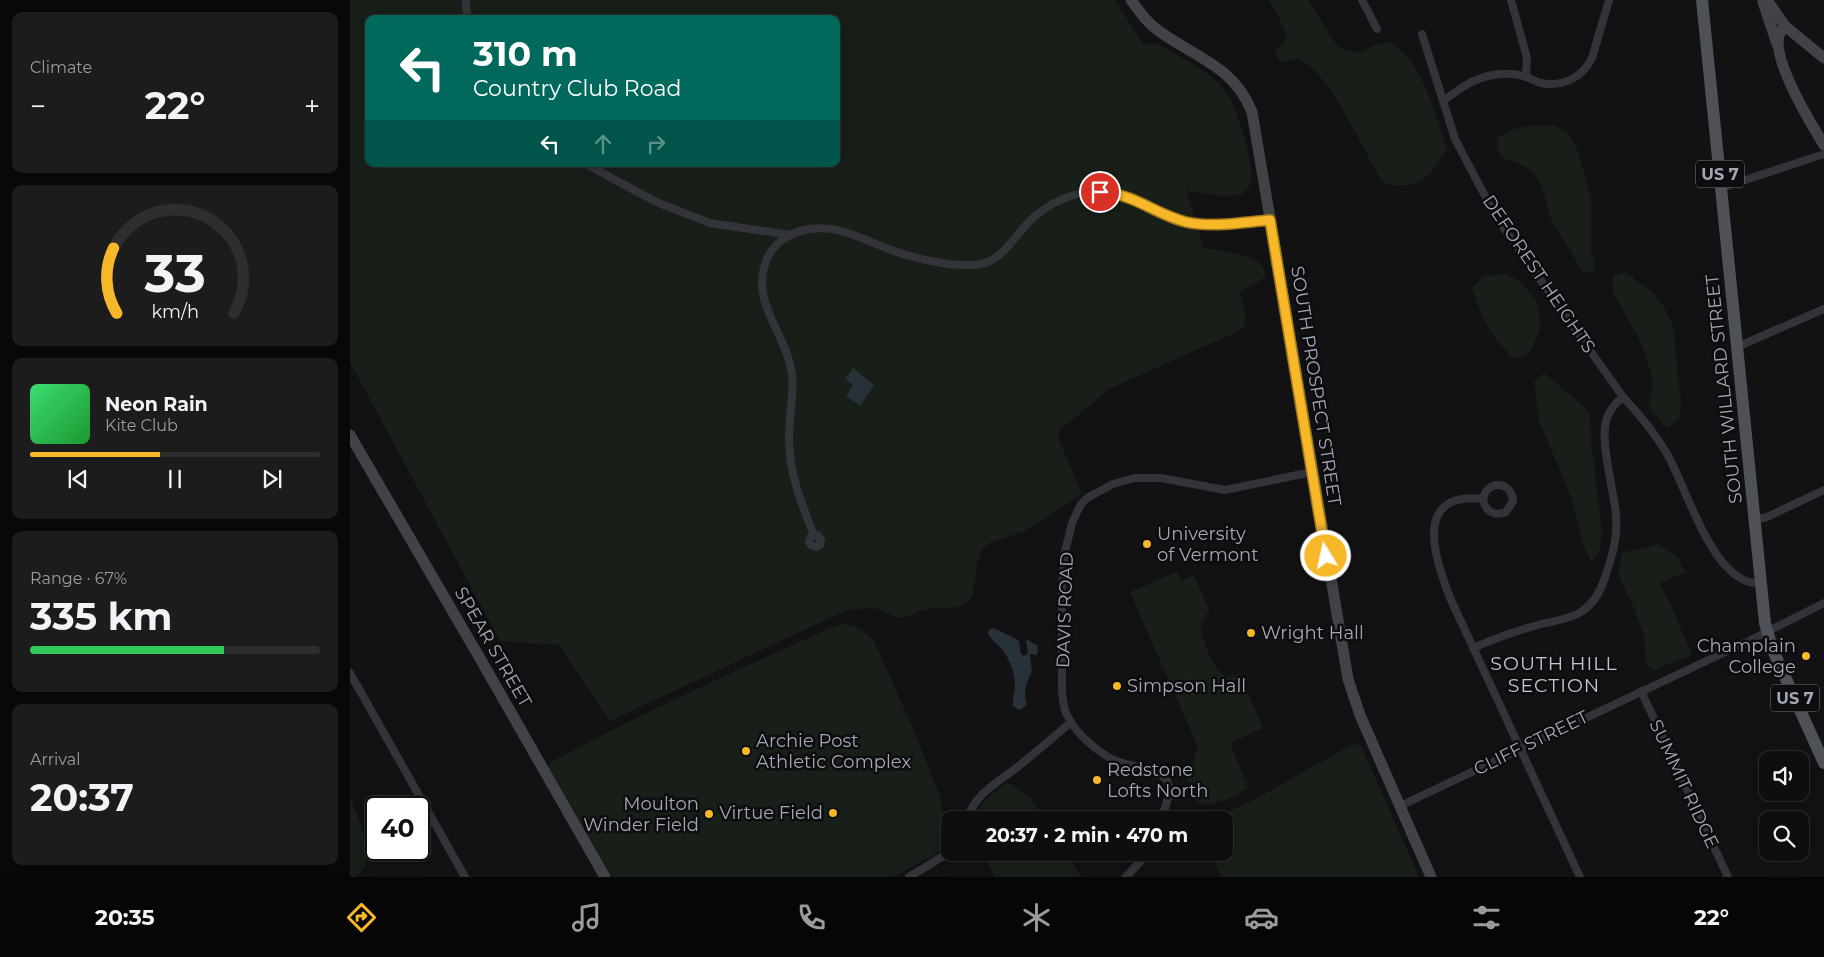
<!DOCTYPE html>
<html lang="en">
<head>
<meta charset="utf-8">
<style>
  body { margin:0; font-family:Montserrat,sans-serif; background:#1c1c1d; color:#f1f3f6; height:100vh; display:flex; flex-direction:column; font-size:19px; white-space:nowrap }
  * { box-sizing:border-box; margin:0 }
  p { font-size:16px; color:#9b9c9e }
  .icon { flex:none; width:28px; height:28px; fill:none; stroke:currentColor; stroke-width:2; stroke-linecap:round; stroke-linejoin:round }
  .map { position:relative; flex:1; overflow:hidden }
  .drawer { display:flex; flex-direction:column; gap:12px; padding:12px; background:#080808; width:350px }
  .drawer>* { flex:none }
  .guide { position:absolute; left:15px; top:15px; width:475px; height:152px; border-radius:10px; box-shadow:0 2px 12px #0003,0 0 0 1px #2e2e2f; background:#00695c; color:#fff; overflow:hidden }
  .fabs { position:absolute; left:1409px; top:751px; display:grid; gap:10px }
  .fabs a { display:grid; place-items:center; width:50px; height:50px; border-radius:10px; background:#0e0e0f; box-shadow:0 2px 12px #0003,0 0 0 1px #2e2e2f; font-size:25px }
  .speed { position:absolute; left:15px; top:796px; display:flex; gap:10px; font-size:25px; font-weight:700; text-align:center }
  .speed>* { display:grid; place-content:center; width:65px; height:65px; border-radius:50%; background:#0e0e0f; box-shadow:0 2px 12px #0003,0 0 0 1px #2e2e2f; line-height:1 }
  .speed .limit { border:2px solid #111; border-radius:8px; background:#fff; color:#111 }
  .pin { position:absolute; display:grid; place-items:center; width:42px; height:42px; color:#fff; margin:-21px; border:2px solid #fff; border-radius:50%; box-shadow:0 1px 5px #0007 }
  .me { position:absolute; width:55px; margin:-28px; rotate:350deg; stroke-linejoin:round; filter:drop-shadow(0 0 4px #0008) }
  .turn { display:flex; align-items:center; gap:18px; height:105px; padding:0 25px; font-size:22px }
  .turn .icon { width:65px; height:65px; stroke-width:2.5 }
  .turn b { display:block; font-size:35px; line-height:42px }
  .lanes { display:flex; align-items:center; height:48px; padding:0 25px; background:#0003; justify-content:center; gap:25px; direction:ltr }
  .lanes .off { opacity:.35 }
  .big { font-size:38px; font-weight:700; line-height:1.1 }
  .drawer .widget { flex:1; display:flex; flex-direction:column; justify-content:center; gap:8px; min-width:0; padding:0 18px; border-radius:10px; background:#1c1c1d }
  .drawer .dial { align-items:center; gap:0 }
  .dial svg { height:130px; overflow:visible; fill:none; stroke:#2e2e2f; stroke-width:7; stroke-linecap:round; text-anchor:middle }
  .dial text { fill:#f1f3f6; stroke:none }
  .song { display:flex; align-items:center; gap:15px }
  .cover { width:60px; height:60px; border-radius:8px; background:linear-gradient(135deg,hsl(140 70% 55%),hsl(130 70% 35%)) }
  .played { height:5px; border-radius:2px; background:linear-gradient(90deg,#f6b728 45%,#2e2e2f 45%) }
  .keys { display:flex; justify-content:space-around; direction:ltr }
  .heat { display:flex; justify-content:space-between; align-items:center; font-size:28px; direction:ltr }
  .charge { height:8px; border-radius:4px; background:linear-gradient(90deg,#34c759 67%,#2e2e2f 0) }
  .trip { position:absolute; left:591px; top:811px; width:292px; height:50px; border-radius:10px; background:#0e0e0f; box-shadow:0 2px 12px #0003,0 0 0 1px #2e2e2f; font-weight:700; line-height:50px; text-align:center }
  .tab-bar { display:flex; height:80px; justify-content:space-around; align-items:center; background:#060606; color:#9b9c9e }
  .tab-bar .icon { width:35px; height:35px }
  .tab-bar .on { color:#f6b728 }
  .tab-bar b { font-size:22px; color:#f1f3f6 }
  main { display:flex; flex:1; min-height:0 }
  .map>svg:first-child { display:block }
</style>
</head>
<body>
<main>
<section class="drawer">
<div class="widget"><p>Climate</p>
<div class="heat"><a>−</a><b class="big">22°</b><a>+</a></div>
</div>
<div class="widget dial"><svg viewBox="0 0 100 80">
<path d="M14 69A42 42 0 1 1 86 69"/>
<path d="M14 69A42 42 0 0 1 12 29" stroke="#f6b728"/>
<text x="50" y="56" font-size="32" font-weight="700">33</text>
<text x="50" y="72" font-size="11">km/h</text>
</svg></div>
<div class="widget">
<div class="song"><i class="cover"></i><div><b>Neon Rain</b><p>Kite Club</p></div></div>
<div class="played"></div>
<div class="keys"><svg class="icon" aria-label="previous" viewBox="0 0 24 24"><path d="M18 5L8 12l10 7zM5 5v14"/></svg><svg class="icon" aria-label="pause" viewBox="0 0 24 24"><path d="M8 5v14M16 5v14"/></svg><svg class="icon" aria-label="next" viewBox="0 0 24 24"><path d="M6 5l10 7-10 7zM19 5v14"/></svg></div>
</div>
<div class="widget"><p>Range · 67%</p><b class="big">335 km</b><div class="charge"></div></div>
<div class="widget"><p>Arrival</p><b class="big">20:37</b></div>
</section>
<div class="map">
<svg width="1474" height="877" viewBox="0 0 1474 877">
  <rect width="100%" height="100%" fill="#121214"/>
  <g fill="#181f19" fill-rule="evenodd">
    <path d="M0 0H765L794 45 806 44 811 46C833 59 861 71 876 92 887 106 904 163 901 180 900 186 898 190 893 193 884 199 848 193 837 191L853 248C868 250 900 254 910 264 913 267 914 270 916 274 911 284 898 285 890 293L896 319 893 329 759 389 710 430 708 434 709 440 732 494 675 531 639 543 632 549 627 563 623 594C615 612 593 606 578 609 567 610 559 619 548 617 539 615 531 609 522 608 514 607 507 612 499 609L260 721 209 645 150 641 0 362ZM19 19H486V164H19Z"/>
    <path d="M919 0H958L987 46 994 49 1009 53 1027 44 1040 42C1046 47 1053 52 1058 57 1075 77 1089 124 1097 149 1079 178 1070 192 1033 183 1011 147 984 79 949 58L934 62 928 59 925 49 933 44 937 37 931 22Z"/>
    <polygon points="1177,126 1205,126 1217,132 1227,149 1241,197 1241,252 1245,263 1243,273 1233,272 1201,219 1192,186 1183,171 1166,162 1155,160 1147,149 1148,137 1161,130"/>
    <polygon points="1275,272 1301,291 1314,307 1323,326 1331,403 1329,419 1317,428 1299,408 1303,382 1296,356 1287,335 1263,292 1263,276"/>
    <polygon points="1155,274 1170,281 1186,300 1191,327 1180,353 1163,359 1143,335 1132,316 1122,288 1133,276"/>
    <polygon points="1194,373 1232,405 1240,415 1241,440 1252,533 1250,551 1241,562 1234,546 1221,497 1189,420 1184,382"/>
    <polygon points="1307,544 1327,556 1335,573 1309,583 1319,601 1342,655 1303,670 1297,665 1294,635 1284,608 1268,574 1272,552 1292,549"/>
    <path d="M827 572 831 581 844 575 859 610C855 616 852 621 851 628 851 639 864 669 873 675 875 676 878 677 880 677L889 674 913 728 880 743 898 788C887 796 858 809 847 803L837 781 848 747 780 592Z"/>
    <path d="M492 624C509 626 514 630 525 643L568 740 591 799 597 845 586 854 542 877H262L199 767V763C291 713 385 671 480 628Z"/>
    <polygon points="1003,744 1011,746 1069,877 871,877 860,853 875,852 875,820 861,820 909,797"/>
    <path d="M656 783 660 784 680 797 696 820H622C628 805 644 792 656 783Z"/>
    <path d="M0 799C8 814 22 852 14 868 12 871 8 874 6 877H0Z"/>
    <polygon points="632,853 716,853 732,877 645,877"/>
  </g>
  <g fill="#283038">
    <polygon points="503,368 524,385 510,406 496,396 503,385 495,379"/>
    <path d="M644 628 666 639 669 641 671 654 674 656 678 653 676 639 688 646 687 655 680 654V656L682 671C678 679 672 694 677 704L673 708 669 710 663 706C662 699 665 693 665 686 665 676 661 663 656 655 651 646 642 642 638 633L639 630Z"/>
  </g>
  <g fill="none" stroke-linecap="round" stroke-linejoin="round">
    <g stroke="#333439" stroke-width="8">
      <polyline points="116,0 117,19"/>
      <polyline points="1012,0 1027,29"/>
      <polyline points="1161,0 1177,58 1176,77"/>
      <polyline points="1072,34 1105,139 1146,217 1273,397"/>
      <path d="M1093 101C1108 90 1123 78 1143 75 1154 73 1166 73 1177 77 1182 79 1186 82 1191 83 1213 87 1232 78 1242 58L1259 0"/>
      <polyline points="236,164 306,202 360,223 440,235"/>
      <polyline points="1371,188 1474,154"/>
      <polyline points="1387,347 1474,309"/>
      <path d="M1133 499C1137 479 1162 481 1163 501L1156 512C1144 517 1135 511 1133 499 1061 491 1085 560 1101 600L1230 877"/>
      <polyline points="1404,520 1417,517 1474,490"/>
      <path d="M464 535 468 536 471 540 470 545 466 547 461 545 459 542 461 537 464 535C451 503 439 473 439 438 439 417 444 396 442 375 437 332 396 300 419 255 427 240 444 231 460 229 489 225 515 240 541 250 567 259 596 266 624 265 653 264 664 234 684 217 696 207 709 199 724 195 775 182 794 212 836 222 863 229 894 222 920 220"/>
      <path d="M1123 648C1144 639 1165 631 1188 625 1201 621 1219 620 1231 612 1246 602 1252 588 1257 571 1263 554 1268 534 1266 515 1264 491 1250 442 1256 421 1259 411 1265 403 1273 397 1289 414 1304 432 1316 452 1336 487 1356 560 1392 579 1398 583 1404 583 1411 583"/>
      <polyline points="0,673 115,877"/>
      <polyline points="1291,691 1378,877"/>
      <polyline points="1050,806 1407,637 1474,603"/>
      <path d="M616 820C627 791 648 783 670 765 687 751 704 737 721 722"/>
      <path d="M811 820C814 810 822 793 818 783 813 769 779 766 766 761 750 754 725 733 718 717 713 709 713 700 712 691V593L714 556 722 523 731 504 737 498 763 484 785 478H811L875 490 962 472"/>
      <polyline points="559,877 600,852"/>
      <polyline points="776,877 799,852"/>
    </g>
    <g stroke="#414349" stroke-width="11">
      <path d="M781 0C789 11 797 23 809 31 846 58 884 66 902 112L998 679 1010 715 1081 877"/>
      <polyline points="1417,0 1435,26 1474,58"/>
      <polyline points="1413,2 1427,44"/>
      <path d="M1435 26C1433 29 1430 32 1429 35 1422 60 1461 124 1474 145"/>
      <polyline points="0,435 128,655 255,877"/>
    </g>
    <polyline stroke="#4f5158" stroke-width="12" points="1352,0 1415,623 1422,648 1474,763"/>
  </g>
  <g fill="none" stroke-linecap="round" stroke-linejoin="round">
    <g stroke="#a0771a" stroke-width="12">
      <path id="route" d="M750 192C786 194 804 214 836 222 861 228 895 222 920 220L976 556"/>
    </g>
    <use href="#route" stroke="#f6b728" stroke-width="9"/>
  </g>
  <g fill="#f6b728" stroke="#0d0d0f" stroke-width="2">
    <circle cx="797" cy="544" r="5"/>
    <circle cx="901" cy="633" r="5"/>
    <circle cx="1456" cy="656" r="5"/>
    <circle cx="767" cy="686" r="5"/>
    <circle cx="396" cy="751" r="5"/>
    <circle cx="747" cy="780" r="5"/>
    <circle cx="483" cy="813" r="5"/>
    <circle cx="359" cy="814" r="5"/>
  </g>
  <g text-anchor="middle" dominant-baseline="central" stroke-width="5" stroke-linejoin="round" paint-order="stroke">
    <g fill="#0d0d0f" stroke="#767a83" stroke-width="1">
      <rect x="1346" y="160.5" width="48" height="27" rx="4"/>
      <rect x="1421" y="684.5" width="48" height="27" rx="4"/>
    </g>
    <g font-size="16" font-weight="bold" fill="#a3a8b5">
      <text x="1370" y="174">US 7</text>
      <text x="1445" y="698">US 7</text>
    </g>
    <g font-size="18" fill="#a3a8b5" stroke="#0d0d0f">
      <text transform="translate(1189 274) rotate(56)">DEFOREST HEIGHTS</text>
      <text transform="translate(966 386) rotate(81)">SOUTH PROSPECT STREET</text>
      <text transform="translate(1374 389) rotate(-96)">SOUTH WILLARD STREET</text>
      <text transform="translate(715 610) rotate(-88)">DAVIS ROAD</text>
      <text transform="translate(143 647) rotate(60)">SPEAR STREET</text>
      <text transform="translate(1181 743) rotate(-26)">CLIFF STREET</text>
      <text transform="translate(1334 784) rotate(65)">SUMMIT RIDGE</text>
    </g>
    <g font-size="18" fill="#a3a8b5" stroke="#0d0d0f" text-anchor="start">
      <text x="807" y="534">University<tspan x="807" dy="21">of Vermont</tspan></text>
      <text x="911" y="633">Wright Hall</text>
      <text x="1446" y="646" text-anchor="end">Champlain<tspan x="1446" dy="21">College</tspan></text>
      <text x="777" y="686">Simpson Hall</text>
      <text x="406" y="741">Archie Post<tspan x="406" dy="21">Athletic Complex</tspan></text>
      <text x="757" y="770">Redstone<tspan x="757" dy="21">Lofts North</tspan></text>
      <text x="349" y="804" text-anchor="end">Moulton<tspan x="349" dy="21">Winder Field</tspan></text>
      <text x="473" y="813" text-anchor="end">Virtue Field</text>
    </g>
    <g font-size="19" letter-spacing="1" fill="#c4c7d1" stroke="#0d0d0f">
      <text x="1204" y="663">SOUTH HILL<tspan x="1204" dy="22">SECTION</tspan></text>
    </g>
  </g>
</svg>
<div class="fabs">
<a><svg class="icon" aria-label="sound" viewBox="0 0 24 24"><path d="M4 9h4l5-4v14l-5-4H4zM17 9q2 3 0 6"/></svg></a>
<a><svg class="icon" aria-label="search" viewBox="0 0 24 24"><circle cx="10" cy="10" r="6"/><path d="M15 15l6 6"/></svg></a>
</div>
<div class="speed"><div class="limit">40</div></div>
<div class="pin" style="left:750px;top:192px;background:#d93025"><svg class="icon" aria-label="arrive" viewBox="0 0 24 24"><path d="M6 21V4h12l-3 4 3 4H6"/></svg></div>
<svg class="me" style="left:976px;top:556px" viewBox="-20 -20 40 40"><circle r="17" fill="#f6b728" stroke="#fff" stroke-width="3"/><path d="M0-11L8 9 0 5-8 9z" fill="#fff"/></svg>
<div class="trip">20:37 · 2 min · 470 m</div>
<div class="guide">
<div class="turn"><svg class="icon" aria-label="left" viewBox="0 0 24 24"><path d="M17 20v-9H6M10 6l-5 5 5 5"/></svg><div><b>310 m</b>Country Club Road</div></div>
<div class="lanes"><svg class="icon" aria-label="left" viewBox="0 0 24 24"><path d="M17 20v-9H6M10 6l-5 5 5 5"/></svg><svg class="icon off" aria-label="ahead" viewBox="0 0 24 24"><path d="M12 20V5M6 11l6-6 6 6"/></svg><svg class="icon off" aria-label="right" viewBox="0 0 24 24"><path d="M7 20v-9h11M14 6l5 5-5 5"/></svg></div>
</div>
</div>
</main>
<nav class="tab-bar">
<b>20:35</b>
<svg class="icon on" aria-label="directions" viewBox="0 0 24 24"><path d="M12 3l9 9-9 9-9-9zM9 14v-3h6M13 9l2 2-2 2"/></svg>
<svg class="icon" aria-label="music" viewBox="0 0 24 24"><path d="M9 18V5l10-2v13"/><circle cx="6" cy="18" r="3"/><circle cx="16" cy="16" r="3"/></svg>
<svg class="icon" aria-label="phone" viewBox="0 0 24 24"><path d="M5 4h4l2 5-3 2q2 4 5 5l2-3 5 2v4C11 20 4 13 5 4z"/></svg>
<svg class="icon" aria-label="climate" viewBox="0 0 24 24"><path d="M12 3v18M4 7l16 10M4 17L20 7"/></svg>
<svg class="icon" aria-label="car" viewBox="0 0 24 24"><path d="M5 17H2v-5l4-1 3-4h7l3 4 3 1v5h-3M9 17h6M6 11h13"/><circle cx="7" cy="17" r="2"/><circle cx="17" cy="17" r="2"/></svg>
<svg class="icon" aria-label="filters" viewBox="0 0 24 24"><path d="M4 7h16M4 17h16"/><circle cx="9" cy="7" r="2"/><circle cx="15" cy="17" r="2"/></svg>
<b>22°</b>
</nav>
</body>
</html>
